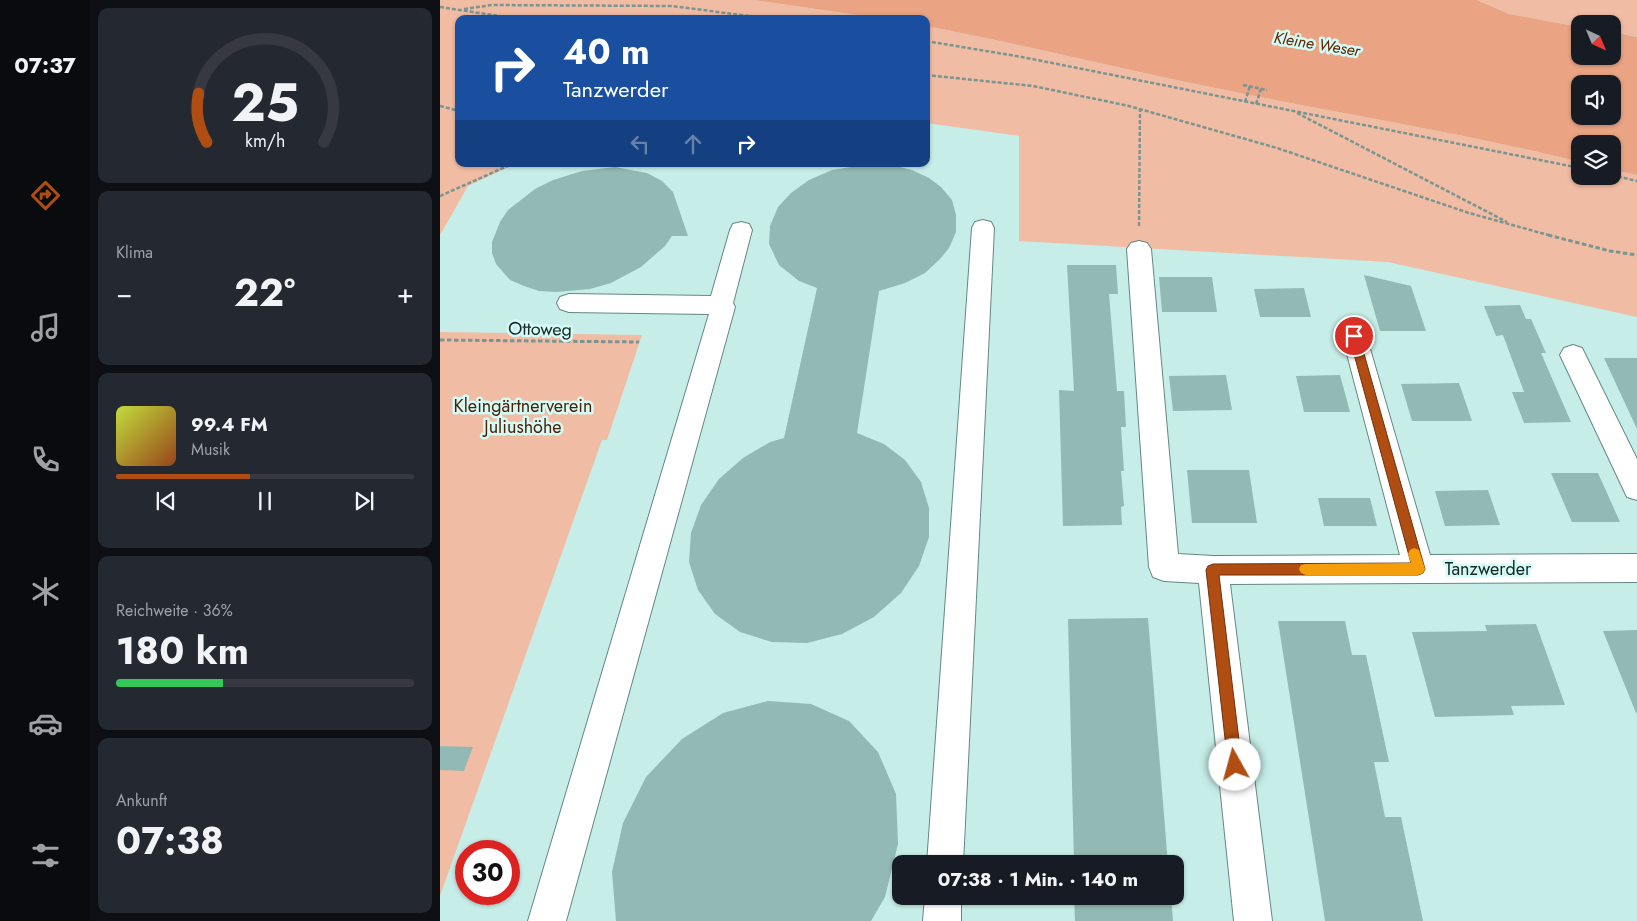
<!DOCTYPE html>
<html lang="de">
<head>
<meta charset="utf-8">
<style>
  body { margin:0; font-family:Jost,sans-serif; background:#242831; color:#f1f3f6; height:100vh; display:flex; flex-direction:column; font-size:19px; white-space:nowrap }
  * { box-sizing:border-box; margin:0 }
  p { font-size:16px; color:#9ea1a6 }
  .icon { flex:none; width:28px; height:28px; fill:none; stroke:currentColor; stroke-width:2; stroke-linecap:round; stroke-linejoin:round }
  .map { position:relative; flex:1; overflow:hidden }
  .details { display:flex; flex-direction:column; gap:8px; padding:8px; background:#0d0f14; width:350px }
  .details>* { flex:none }
  .top-card { position:absolute; left:15px; top:15px; width:475px; height:152px; border-radius:10px; box-shadow:0 1px 4px #0004; background:#1a4fa0; color:#fff; overflow:hidden }
  .needle { width:32px; rotate:136deg }
  .controls { position:absolute; left:1131px; top:15px; display:grid; gap:10px }
  .controls a { display:grid; place-items:center; width:50px; height:50px; border-radius:10px; background:#171b24; box-shadow:0 1px 4px #0004; font-size:25px }
  .speed { position:absolute; left:15px; top:840px; display:flex; gap:10px; font-size:25px; font-weight:700; text-align:center }
  .speed>* { display:grid; place-content:center; width:65px; height:65px; border-radius:50%; background:#171b24; box-shadow:0 1px 4px #0004; line-height:1 }
  .speed .limit { border:8px solid #d22; background:#fff; color:#111 }
  .pin { position:absolute; display:grid; place-items:center; width:42px; height:42px; color:#fff; margin:-21px; border:2px solid #fff; border-radius:50%; box-shadow:0 1px 5px #0007 }
  .me { position:absolute; width:55px; margin:-28px; rotate:353deg; stroke-linejoin:round; filter:drop-shadow(0 0 4px #0008) }
  .turn { display:flex; align-items:center; gap:18px; height:105px; padding:0 25px; font-size:22px }
  .turn .icon { width:65px; height:65px; stroke-width:2.5 }
  .turn b { display:block; font-size:35px; line-height:42px }
  .lanes { display:flex; align-items:center; height:48px; padding:0 25px; background:#0003; justify-content:center; gap:25px; direction:ltr }
  .lanes .off { opacity:.35 }
  .big { font-size:38px; font-weight:700; line-height:1.1 }
  .details .tile { flex:1; display:flex; flex-direction:column; justify-content:center; gap:8px; min-width:0; padding:0 18px; border-radius:10px; background:#242831 }
  .details .dial { align-items:center; gap:0 }
  .dial svg { height:130px; overflow:visible; fill:none; stroke:#363941; stroke-width:7; stroke-linecap:round; text-anchor:middle }
  .dial text { fill:#f1f3f6; stroke:none }
  .song { display:flex; align-items:center; gap:15px }
  .cover { width:60px; height:60px; border-radius:8px; background:linear-gradient(135deg,hsl(70 70% 55%),hsl(20 70% 35%)) }
  .played { height:5px; border-radius:2px; background:linear-gradient(90deg,#b04d12 45%,#363941 45%) }
  .keys { display:flex; justify-content:space-around; direction:ltr }
  .heat { display:flex; justify-content:space-between; align-items:center; font-size:28px; direction:ltr }
  .charge { height:8px; border-radius:4px; background:linear-gradient(90deg,#34c759 36%,#363941 0) }
  .trip { position:absolute; left:452px; top:855px; width:292px; height:50px; border-radius:10px; background:#171b24; box-shadow:0 1px 4px #0004; font-weight:700; line-height:50px; text-align:center }
  main { display:flex; flex:1; min-height:0 }
  .menu { display:flex; flex-direction:column; width:90px; justify-content:space-around; align-items:center; background:#090b0e; color:#9ea1a6 }
  .menu .icon { width:35px; height:35px }
  .menu .active { color:#b04d12 }
  .menu b { font-size:22px; color:#f1f3f6 }
  .map>svg:first-child { display:block }
</style>
</head>
<body>
<main>
<nav class="menu">
<b>07:37</b>
<svg class="icon active" aria-label="directions" viewBox="0 0 24 24"><path d="M12 3l9 9-9 9-9-9zM9 14v-3h6M13 9l2 2-2 2"/></svg>
<svg class="icon" aria-label="music" viewBox="0 0 24 24"><path d="M9 18V5l10-2v13"/><circle cx="6" cy="18" r="3"/><circle cx="16" cy="16" r="3"/></svg>
<svg class="icon" aria-label="phone" viewBox="0 0 24 24"><path d="M5 4h4l2 5-3 2q2 4 5 5l2-3 5 2v4C11 20 4 13 5 4z"/></svg>
<svg class="icon" aria-label="climate" viewBox="0 0 24 24"><path d="M12 3v18M4 7l16 10M4 17L20 7"/></svg>
<svg class="icon" aria-label="car" viewBox="0 0 24 24"><path d="M5 17H2v-5l4-1 3-4h7l3 4 3 1v5h-3M9 17h6M6 11h13"/><circle cx="7" cy="17" r="2"/><circle cx="17" cy="17" r="2"/></svg>
<svg class="icon" aria-label="filters" viewBox="0 0 24 24"><path d="M4 7h16M4 17h16"/><circle cx="9" cy="7" r="2"/><circle cx="15" cy="17" r="2"/></svg>
</nav>
<section class="details">
<div class="tile dial"><svg viewBox="0 0 100 80">
<path d="M14 69A42 42 0 1 1 86 69"/>
<path d="M14 69A42 42 0 0 1 9 39" stroke="#b04d12"/>
<text x="50" y="56" font-size="32" font-weight="700">25</text>
<text x="50" y="72" font-size="11">km/h</text>
</svg></div>
<div class="tile"><p>Klima</p>
<div class="heat"><a>−</a><b class="big">22°</b><a>+</a></div>
</div>
<div class="tile">
<div class="song"><i class="cover"></i><div><b>99.4 FM</b><p>Musik</p></div></div>
<div class="played"></div>
<div class="keys"><svg class="icon" aria-label="previous" viewBox="0 0 24 24"><path d="M18 5L8 12l10 7zM5 5v14"/></svg><svg class="icon" aria-label="pause" viewBox="0 0 24 24"><path d="M8 5v14M16 5v14"/></svg><svg class="icon" aria-label="next" viewBox="0 0 24 24"><path d="M6 5l10 7-10 7zM19 5v14"/></svg></div>
</div>
<div class="tile"><p>Reichweite · 36%</p><b class="big">180 km</b><div class="charge"></div></div>
<div class="tile"><p>Ankunft</p><b class="big">07:38</b></div>
</section>
<div class="map">
<svg width="1197" height="921" viewBox="0 0 1197 921">
  <rect width="100%" height="100%" fill="#c6ede8"/>
  <g fill="#f1bca4">
    <polygon points="0,0 314,0 445,19 19,19 19,164 75,164 28,186 0,235"/>
    <polygon points="1037,0 1197,0 1197,37 1173,32 1172,24 1140,24 1140,27 1069,14"/>
    <path d="M486 26C586 45 685 70 785 90 903 114 1023 133 1140 162V176H1172L1173 170 1197 175V317L948 262 579 241V136L486 123Z"/>
    <polygon points="0,332 202,335 167,440 162,440 0,896"/>
  </g>
  <path fill="#eaa484" fill-rule="evenodd" d="M314 0H1037L1069 14 1140 27V56H1172L1173 32 1197 37V175L1173 170 1172 144H1140V162C1023 133 903 114 785 90 685 70 586 45 486 26V19H445ZM1140 84H1172V116H1140Z"/>
  <g fill="#93b9b4">
    <polygon points="431,164 452,165 472,170 489,178 501,187 512,200 516,215 516,232 509,248 500,259 485,273 465,283 439,291 417,433 444,444 465,460 481,482 489,508 489,537 479,566 461,593 434,617 402,634 367,643 332,642 300,632 275,614 258,590 249,562 251,533 261,505 279,479 303,458 330,442 344,438 377,288 359,281 339,265 329,244 330,226 338,207 351,193 369,180 392,170"/>
    <polygon points="175,167 207,173 222,181 233,192 248,236 232,236 225,246 201,267 171,283 150,289 116,292 99,291 84,286 70,280 56,264 52,253 52,242 60,222 68,210 95,189 113,180 142,171"/>
    <polygon points="627,265 676,265 678,294 669,294 677,391 684,391 686,427 681,427 684,471 681,471 684,506 681,507 682,525 623,526 619,390 634,391"/>
    <polygon points="924,275 971,286 986,331 940,331"/>
    <polygon points="719,277 772,277 777,312 722,312"/>
    <polygon points="864,288 871,317 820,317 814,289"/>
    <polygon points="1080,305 1086,319 1091,319 1106,353 1101,353 1131,422 1084,423 1072,392 1084,392 1063,335 1056,336 1044,306"/>
    <polygon points="1164,358 1197,358 1197,429"/>
    <polygon points="786,375 792,410 733,411 729,376"/>
    <polygon points="900,375 910,412 864,412 856,376"/>
    <polygon points="1019,383 1032,421 972,421 961,384"/>
    <polygon points="747,470 809,470 817,523 752,523"/>
    <polygon points="1111,473 1158,473 1180,522 1132,522"/>
    <polygon points="1048,490 1060,525 1005,526 995,491"/>
    <polygon points="878,498 930,498 937,526 884,526"/>
    <polygon points="708,618 728,864 634,864 628,619"/>
    <polygon points="838,621 905,621 912,655 926,655 949,762 934,762 945,817 961,817 983,921 885,921"/>
    <polygon points="1096,624 1125,705 1071,706 1074,715 995,717 972,632 1047,631 1045,625"/>
    <polygon points="1197,630 1197,713 1196,713 1163,631"/>
    <polygon points="328,701 371,704 409,721 438,752 456,794 458,844 445,897 431,921 176,921 172,872 183,823 206,777 242,739 283,713"/>
    <polygon points="0,746 33,747 24,771 0,770"/>
    <polygon points="634,896 731,896 733,921 635,921"/>
  </g>
  <g fill="none" stroke-linecap="round" stroke-linejoin="round">
    <g stroke="#648883" stroke-width="2">
      <g id="minor">
        <polygon points="543,220 551,222 554,228 523,864 487,864 532,228 535,222"/>
        <polygon points="301,222 309,224 312,230 293,303 295,307 126,921 88,921 269,314 129,312 120,309 117,303 120,297 129,294 271,296 290,230 293,224"/>
        <polygon points="699,241 707,243 711,249 738,554 773,556 960,555 902,335 905,328 914,325 923,328 926,335 990,555 1197,554 1197,582 790,584 832,921 794,921 759,583 724,581 713,577 709,567 687,249 691,243"/>
        <polygon points="1133,345 1142,348 1197,459 1197,500 1187,497 1120,355 1124,348"/>
        <polygon points="485,896 521,896 521,921 483,921"/>
      </g>
    </g>
    <g stroke="#799592" stroke-width="2.5" stroke-dasharray="4 2" stroke-linecap="butt">
      <polyline points="0,7 79,19"/>
      <polyline points="24,9 52,5 232,6 332,19"/>
      <polyline points="486,41 582,57 1140,168"/>
      <polyline points="486,75 593,86 689,106 837,148 1029,213 1112,236"/>
      <polyline points="803,85 827,90"/>
      <polyline points="805,102 810,86"/>
      <polyline points="816,104 821,89"/>
      <polyline points="0,106 19,111"/>
      <polyline points="857,113 1067,222"/>
      <polyline points="1172,175 1197,181"/>
      <polyline points="0,196 72,164"/>
      <polyline points="699,226 700,109"/>
    </g>
    <g stroke="#799592" stroke-width="3" stroke-dasharray="4.5 2.5" stroke-linecap="butt">
      <polyline points="1108,235 1170,251 1197,255"/>
      <polyline points="0,340 199,342"/>
    </g>
    <use href="#minor" fill="#fff" fill-rule="evenodd"/>
  </g>
  <polygon fill="#b04d12" stroke="#72320c" points="914,332 919,336 985,569 983,573 978,575 779,575 802,765 800,770 795,772 790,770 788,765 766,570 768,566 773,564 971,563 909,336"/>
  <polygon fill="#f59e0b" points="974,548 979,550 985,569 983,573 978,575 866,575 861,573 859,569 861,565 866,564 971,563 968,554 970,550"/>
  <g text-anchor="middle" dominant-baseline="central" stroke-width="5" stroke-linejoin="round" paint-order="stroke">
    <g font-size="16" font-style="italic" fill="#612400" stroke="#d4fbf5">
      <text transform="translate(877 44) rotate(9)">Kleine Weser</text>
    </g>
    <g font-size="18" fill="#172624" stroke="#d4fbf5">
      <text transform="translate(100 329) rotate(1)">Ottoweg</text>
      <text x="1048" y="569">Tanzwerder</text>
    </g>
    <g font-size="18" fill="#4c2008" stroke="#d4fbf5">
      <text x="83" y="406">Kleingärtnerverein<tspan x="83" dy="21">Juliushöhe</tspan></text>
    </g>
  </g>
</svg>
<div class="controls">
<a><svg class="needle" viewBox="-14 -14 28 28"><path d="M0-13l5 13h-10z" fill="#e53935"/><path d="M0 13l5-13h-10z" fill="#9ea1a6"/></svg></a>
<a><svg class="icon" aria-label="sound" viewBox="0 0 24 24"><path d="M4 9h4l5-4v14l-5-4H4zM17 9q2 3 0 6"/></svg></a>
<a><svg class="icon" aria-label="layers" viewBox="0 0 24 24"><path d="M12 4l9 5-9 5-9-5zM3 14l9 5 9-5"/></svg></a>
</div>
<div class="speed"><div class="limit">30</div></div>
<div class="pin" style="left:914px;top:336px;background:#d93025"><svg class="icon" aria-label="arrive" viewBox="0 0 24 24"><path d="M6 21V4h12l-3 4 3 4H6"/></svg></div>
<svg class="me" style="left:795px;top:765px" viewBox="-20 -20 40 40"><circle r="19" fill="#fff"/><path d="M0-13L10 11 0 6-10 11z" fill="#b04d12"/></svg>
<div class="trip">07:38 · 1 Min. · 140 m</div>
<div class="top-card">
<div class="turn"><svg class="icon" aria-label="right" viewBox="0 0 24 24"><path d="M7 20v-9h11M14 6l5 5-5 5"/></svg><div><b>40 m</b>Tanzwerder</div></div>
<div class="lanes"><svg class="icon off" aria-label="left" viewBox="0 0 24 24"><path d="M17 20v-9H6M10 6l-5 5 5 5"/></svg><svg class="icon off" aria-label="ahead" viewBox="0 0 24 24"><path d="M12 20V5M6 11l6-6 6 6"/></svg><svg class="icon" aria-label="right" viewBox="0 0 24 24"><path d="M7 20v-9h11M14 6l5 5-5 5"/></svg></div>
</div>
</div>
</main>
</body>
</html>
